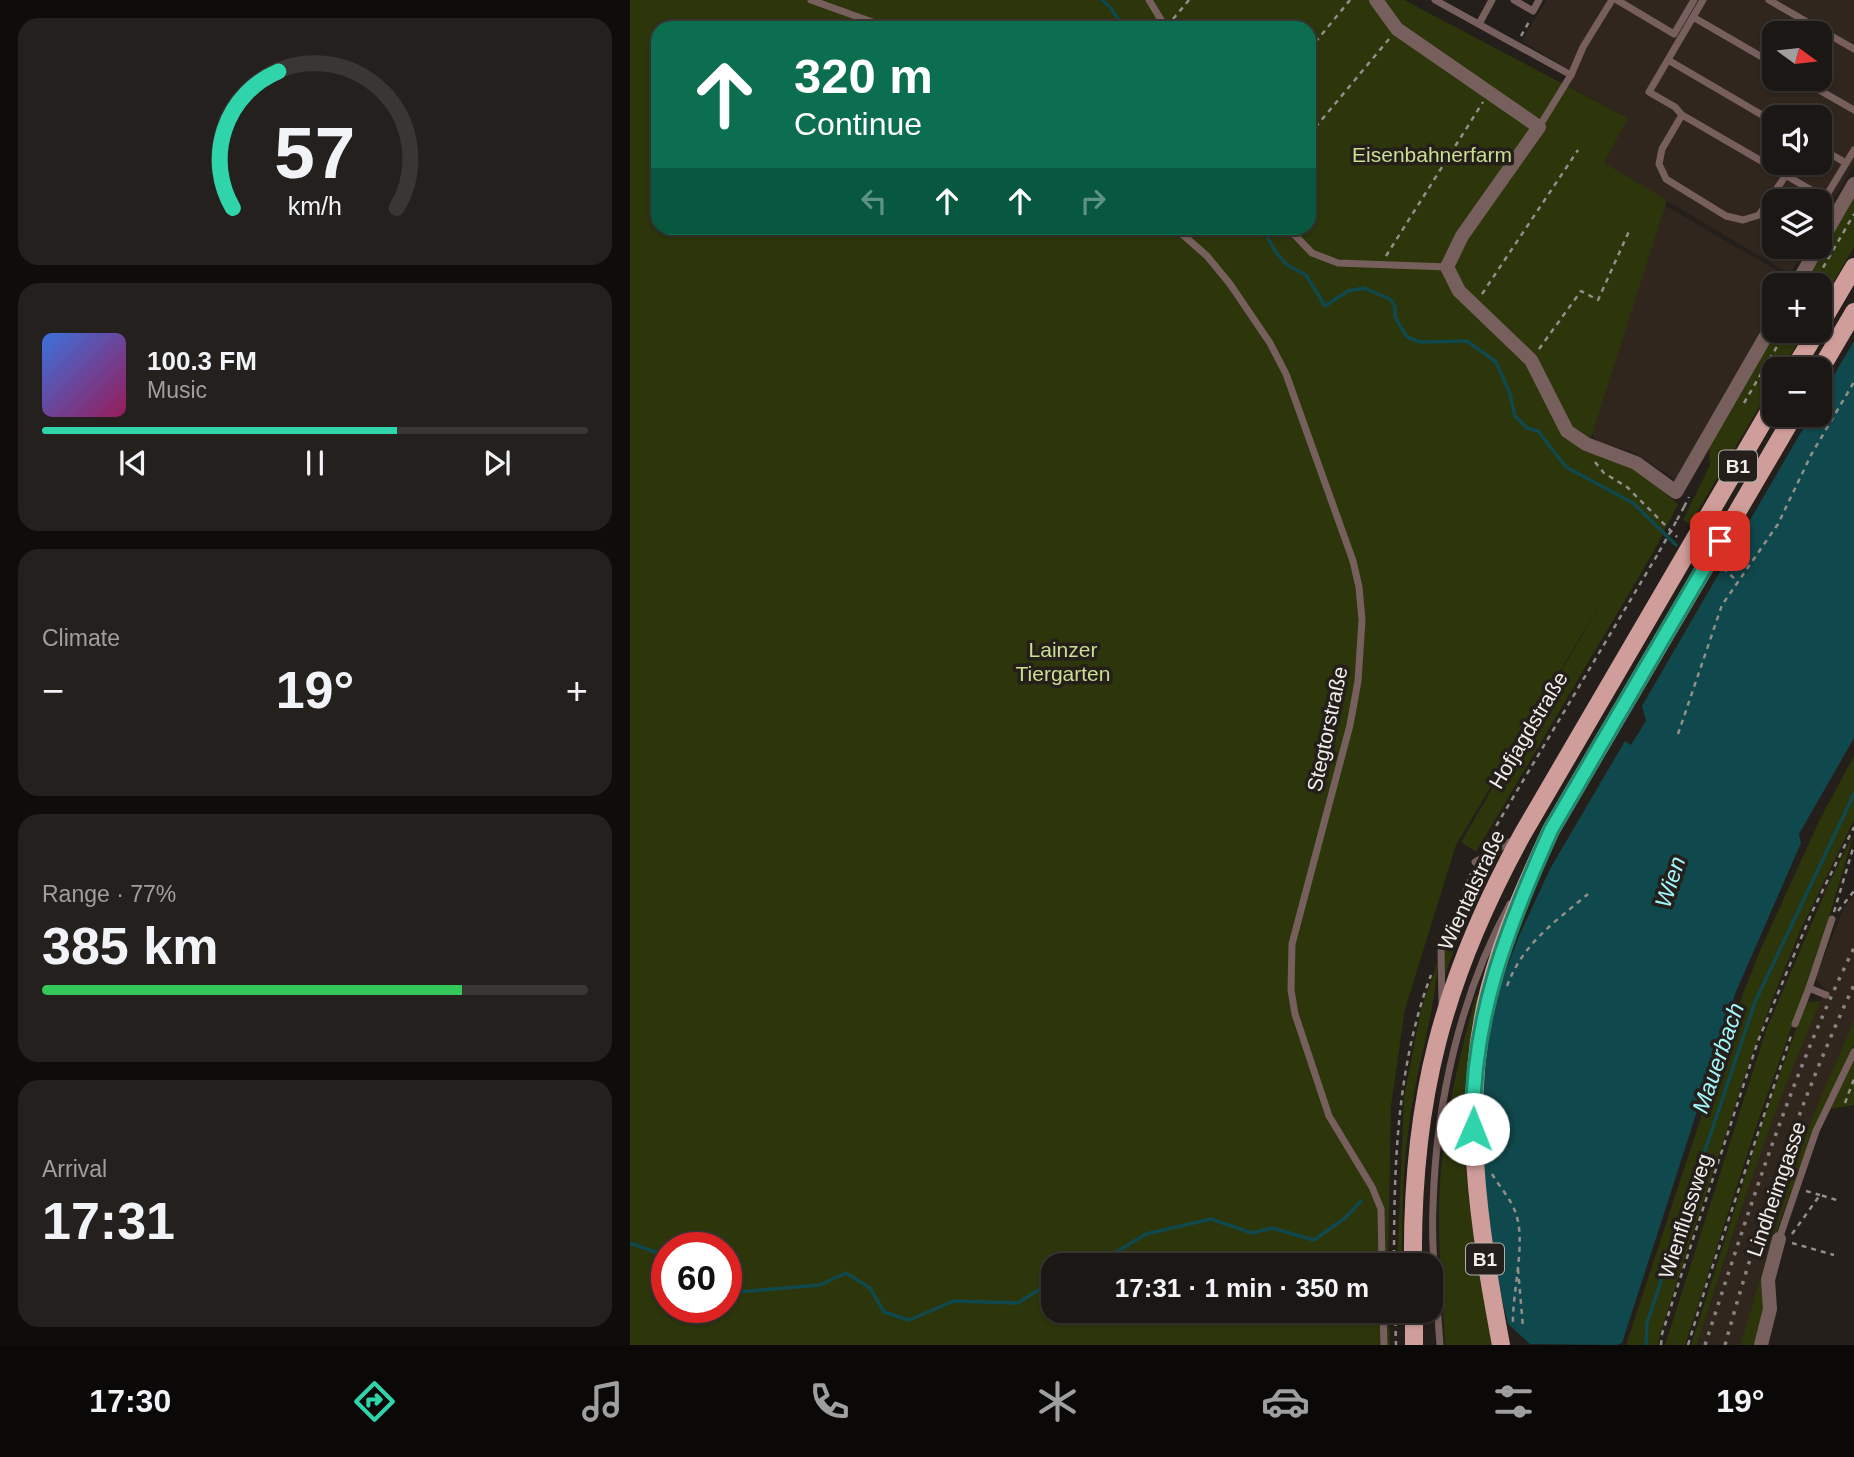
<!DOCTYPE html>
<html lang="en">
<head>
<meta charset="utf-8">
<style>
  body { margin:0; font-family:Helvetica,sans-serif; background:#24201d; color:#f1f3f6; height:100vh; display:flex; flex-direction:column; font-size:26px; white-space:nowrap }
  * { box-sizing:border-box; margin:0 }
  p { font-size:23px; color:#a09fa0 }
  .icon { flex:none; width:38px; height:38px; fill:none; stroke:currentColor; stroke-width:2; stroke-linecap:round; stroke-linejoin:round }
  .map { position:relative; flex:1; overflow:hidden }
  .sheet { display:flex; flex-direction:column; gap:18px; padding:18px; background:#0f0d0b; width:630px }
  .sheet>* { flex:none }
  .guide { position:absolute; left:21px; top:21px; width:665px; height:214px; border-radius:21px; box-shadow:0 2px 5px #0004,0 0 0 2px #393634; background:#0b6e4f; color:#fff; overflow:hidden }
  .needle { width:46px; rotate:105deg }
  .controls { position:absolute; left:1132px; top:21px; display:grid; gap:14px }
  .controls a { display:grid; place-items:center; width:70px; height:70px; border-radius:14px; background:#1b1714; box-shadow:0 2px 5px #0004,0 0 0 2px #393634; font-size:35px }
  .speed { position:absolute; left:21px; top:1232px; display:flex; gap:14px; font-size:35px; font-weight:700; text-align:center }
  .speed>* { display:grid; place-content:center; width:91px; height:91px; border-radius:50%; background:#1b1714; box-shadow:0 2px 5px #0004,0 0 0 2px #393634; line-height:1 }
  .speed .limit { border:10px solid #d22; background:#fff; color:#111 }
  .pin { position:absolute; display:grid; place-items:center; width:60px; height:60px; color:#fff; margin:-30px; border-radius:14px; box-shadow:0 4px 10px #0006 }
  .me { position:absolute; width:77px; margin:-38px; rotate:1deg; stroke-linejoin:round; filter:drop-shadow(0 0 5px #0008) }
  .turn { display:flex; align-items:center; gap:24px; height:147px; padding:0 28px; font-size:32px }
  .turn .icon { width:91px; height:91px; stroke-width:2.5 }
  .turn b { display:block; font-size:49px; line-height:60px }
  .lanes { display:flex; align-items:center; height:66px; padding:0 28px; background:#0003; justify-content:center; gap:35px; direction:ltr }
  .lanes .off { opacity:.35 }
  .big { font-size:52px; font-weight:800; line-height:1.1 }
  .sheet .card { flex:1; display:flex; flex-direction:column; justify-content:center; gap:10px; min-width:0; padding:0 24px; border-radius:21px; background:#24201d }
  .sheet .dial { align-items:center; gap:0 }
  .dial svg { height:182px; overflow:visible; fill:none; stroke:#393634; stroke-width:7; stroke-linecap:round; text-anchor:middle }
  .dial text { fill:#f1f3f6; stroke:none }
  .song { display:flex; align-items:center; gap:21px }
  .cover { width:84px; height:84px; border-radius:10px; background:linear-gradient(135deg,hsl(220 70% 55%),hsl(330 70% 35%)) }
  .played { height:7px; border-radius:4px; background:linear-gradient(90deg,#2fd4aa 65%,#393634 65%) }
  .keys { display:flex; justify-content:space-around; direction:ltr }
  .heat { display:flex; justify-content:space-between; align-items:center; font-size:38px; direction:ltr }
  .charge { height:10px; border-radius:5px; background:linear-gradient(90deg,#34c759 77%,#393634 0) }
  .trip { position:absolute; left:411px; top:1253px; width:402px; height:70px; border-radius:21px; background:#1b1714; box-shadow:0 2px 5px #0004,0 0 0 2px #393634; font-weight:800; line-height:70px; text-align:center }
  .tab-bar { display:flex; height:112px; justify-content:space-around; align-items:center; background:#0b0908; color:#a09fa0 }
  .tab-bar .icon { width:49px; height:49px }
  .tab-bar .current { color:#2fd4aa }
  .tab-bar b { font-size:32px; color:#f1f3f6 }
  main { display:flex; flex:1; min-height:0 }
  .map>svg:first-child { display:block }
</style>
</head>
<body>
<main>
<section class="sheet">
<div class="card dial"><svg viewBox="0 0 100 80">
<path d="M14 69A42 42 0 1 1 86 69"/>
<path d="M14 69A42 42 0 0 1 34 9" stroke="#2fd4aa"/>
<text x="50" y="56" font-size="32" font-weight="700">57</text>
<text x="50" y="72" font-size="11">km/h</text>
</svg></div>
<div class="card">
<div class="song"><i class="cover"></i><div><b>100.3 FM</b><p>Music</p></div></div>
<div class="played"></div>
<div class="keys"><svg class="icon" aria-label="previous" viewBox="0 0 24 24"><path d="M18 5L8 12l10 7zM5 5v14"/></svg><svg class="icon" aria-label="pause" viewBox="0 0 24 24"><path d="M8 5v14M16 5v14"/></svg><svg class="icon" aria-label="next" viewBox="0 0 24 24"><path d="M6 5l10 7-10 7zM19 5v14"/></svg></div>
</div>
<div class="card"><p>Climate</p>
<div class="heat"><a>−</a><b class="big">19°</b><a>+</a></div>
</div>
<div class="card"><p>Range · 77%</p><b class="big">385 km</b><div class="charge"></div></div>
<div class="card"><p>Arrival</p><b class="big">17:31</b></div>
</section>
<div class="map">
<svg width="1224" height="1345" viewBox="0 0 1224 1345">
  <rect width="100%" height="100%" fill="#241f1a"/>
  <g fill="#30261e" fill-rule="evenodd">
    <path d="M916 0H1224V165L1190 223V201H1144V247H1176L1160 274 973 163 998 118 939 86 945 73 892 41ZM1144 33H1190V79H1144ZM1144 117H1190V163H1144Z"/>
    <polygon points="1034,205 1158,277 1158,285 1144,285 1144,313 1046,480 1003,452 969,443 962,435"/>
    <polygon points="1224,896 1224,1020 1189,1101 1165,1163 1110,1345 1067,1345 1127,1162 1167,1054 1196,990 1185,978 1214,908"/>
  </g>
  <g fill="#2d350b" fill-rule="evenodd">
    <path d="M0 0H774L998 118 974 163 1037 200 962 435 953 451 968 453 1006 469 1048 504 1024 551 846 852 831 842 981 586 826 845 775 1009 761 1106 758 1265H424V1311H759L760 1345H0ZM28 28H679V228H28ZM37 1248H96V1307H37Z"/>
    <polygon points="1224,196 1224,247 1190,305 1190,285 1173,285"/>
    <polygon points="1147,331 1175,331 1152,369 1144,369 1144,382 1060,524 1053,520 1080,465 1079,439"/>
    <polygon points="1224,756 1224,820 1170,931 1142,1000 1114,1078 1030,1334 1029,1345 996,1345 1104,1017 1129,953 1190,819"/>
    <polygon points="1224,833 1190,948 1129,1118 1055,1345 1035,1345 1136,1030 1199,883"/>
    <path d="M872 851C849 893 826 937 813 983L814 950 848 866Z"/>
    <path d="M808 961C805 1007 792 1049 784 1094 773 1150 772 1208 772 1265H767L774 1097 791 1010Z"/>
    <path d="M846 996 849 997C819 1120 840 1224 864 1345H815C812 1297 808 1249 809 1201 812 1131 827 1063 846 996Z"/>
    <path d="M1191 1001C1141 1112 1105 1229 1067 1345H1061L1134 1118 1176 1002Z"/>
    <polygon points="1224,1020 1224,1045 1184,1130 1151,1219 1138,1261 1137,1308 1127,1345 1110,1345 1165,1163 1189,1101"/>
    <polygon points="1224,1059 1224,1105 1200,1109"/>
  </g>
  <polygon fill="#10494d" points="1224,341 1224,738 1169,834 1171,843 1105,994 992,1343 987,1345 900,1344 878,1324 862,1258 850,1145 855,1049 867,994 889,936 920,869 995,741 1001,745 1016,721 1012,706 1181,415 1190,415 1190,399"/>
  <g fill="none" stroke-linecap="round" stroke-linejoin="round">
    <g stroke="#10494d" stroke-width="3.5">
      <polyline points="472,0 480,7 494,28"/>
      <polyline points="633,228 645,251 657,265 676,275 695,306 718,291 734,288 760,299 765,306 765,317 777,337 790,342 837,341 866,362 880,394 885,416 897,428 908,431 936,467 1003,503 1046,545"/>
      <polyline points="0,1243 25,1252 37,1260"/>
      <polyline points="465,1265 516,1234 581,1219 622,1233 642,1228 684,1240 715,1218 731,1201"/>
      <polyline points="96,1293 190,1285 216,1273 240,1288 254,1312 279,1320 324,1301 388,1303 424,1280"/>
      <polyline points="1016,1345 1017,1323 1125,1002 1224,794"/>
    </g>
    <g stroke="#928e8a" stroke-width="2.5" stroke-dasharray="5 5" stroke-linecap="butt">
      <polyline points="543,19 559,0"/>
      <polyline points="891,36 900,20"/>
      <polyline points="679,50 720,0"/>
      <polyline points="679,135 759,39"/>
      <polyline points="756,256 853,102"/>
      <polyline points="1183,285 1224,214"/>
      <polyline points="852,294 948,150"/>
      <polyline points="909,349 951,291 968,300 1000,229"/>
      <polyline points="1114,403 1156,331"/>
      <polyline points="965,462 974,473 997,487 1047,537"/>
      <polyline points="1054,507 1059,497"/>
      <polyline points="1047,520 1054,507"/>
      <polyline points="1093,568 1106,580"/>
      <polyline points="1048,734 1092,605 1148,524 1181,455 1224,382"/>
      <polyline points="856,843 1029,552"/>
      <polyline points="1208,911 1224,891"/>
      <polyline points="1204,912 1224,845"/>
      <polyline points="814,940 842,871"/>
      <path d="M877 986C893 943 925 922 958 894"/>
      <polyline points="1215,1103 1224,1079"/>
      <path d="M862 1174C869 1186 880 1198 885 1211 897 1241 882 1291 883 1324"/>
      <polyline points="1176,1191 1190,1195"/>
      <polyline points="1162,1234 1190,1195 1210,1201"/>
      <polyline points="1162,1243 1204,1255"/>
      <path d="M764 1265C764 1168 766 1068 801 975"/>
      <polyline points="888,1269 893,1327"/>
      <polyline points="765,1311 766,1345"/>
      <polyline points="1031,1345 1032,1334 1128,1041 1182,912 1224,827"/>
      <polyline points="1058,1345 1077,1283 1162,1033"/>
    </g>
    <g stroke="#775f5d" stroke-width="7">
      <polyline points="181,0 259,28"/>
      <polyline points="519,0 536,28"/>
      <polyline points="805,0 941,75 909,127"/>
      <polyline points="884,0 903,11 909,0"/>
      <polyline points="987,0 1044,34 1064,0"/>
      <polyline points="1139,0 1224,49"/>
      <polyline points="1063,17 1144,64"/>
      <polyline points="849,24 862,0"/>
      <polyline points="1038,60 1144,122"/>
      <polyline points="941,75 953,47 982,0"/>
      <polyline points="1170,79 1224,110"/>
      <polyline points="1052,115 1045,107 1019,92 1073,0"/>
      <polyline points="1190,148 1216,163"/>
      <polyline points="1156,175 1129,215 1113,220 1096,216 1036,179 1029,164 1032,149 1052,115 1059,119 1195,198 1224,150"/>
      <polyline points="545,228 577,256 600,284 640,343 656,374 723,561 729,587 732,620 728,681 720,725 662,944 661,990 665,1014 699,1116 742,1187 751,1209 752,1265"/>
      <polyline points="658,228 682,253 708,263 817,267"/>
      <polyline points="845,862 885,839"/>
      <polyline points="811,948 812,1003"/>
      <polyline points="1179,988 1196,995"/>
      <polyline points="1165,1024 1179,988 1202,919"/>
      <polyline points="1149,1239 1186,1131 1224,1052"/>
      <polyline points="753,1311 754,1345"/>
      <path d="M810 1345C807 1299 801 1252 803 1206 806 1102 830 995 880 904"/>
    </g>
    <g stroke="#775f5d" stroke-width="14">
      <polyline points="746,0 767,29 909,127 832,236 817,267 829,291 901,360 937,431 956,444 1006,463 1046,492 1144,322"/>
      <polyline points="1190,243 1224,184"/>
      <polyline points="1166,285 1188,247"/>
      <polyline points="1131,1345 1140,1309 1138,1280 1149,1239"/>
    </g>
    <g stroke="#d09e9a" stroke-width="18">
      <polyline points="1190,325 1224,267"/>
      <polyline points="1164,369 1187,331"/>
      <polyline points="1190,370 1224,312"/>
      <path d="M783 1265C781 1101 813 979 892 835L1144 403"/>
      <polyline points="784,1311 784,1345"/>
      <path d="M871 1345C849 1227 829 1108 859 990 873 935 897 882 921 830L1164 415"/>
    </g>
    <g stroke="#88837f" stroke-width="3.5" stroke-dasharray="3.5 7" stroke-linecap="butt">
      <path d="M1075 1345C1119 1210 1161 1076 1224 948"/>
      <path d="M1095 1345C1129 1222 1170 1101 1224 985"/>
    </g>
    <polyline stroke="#928e8a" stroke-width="2.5" stroke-dasharray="5 5" stroke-linecap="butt" points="1029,552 1047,520"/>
  </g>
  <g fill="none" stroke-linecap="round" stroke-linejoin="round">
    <g stroke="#1f8a6e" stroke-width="18">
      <path id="route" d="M843 1129C841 1020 877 928 921 830L1090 541"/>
    </g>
    <use href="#route" stroke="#2fd4aa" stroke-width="12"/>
  </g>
  <g text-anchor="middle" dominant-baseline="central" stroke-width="7" stroke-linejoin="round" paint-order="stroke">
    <g fill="#241f1a" stroke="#b4afac" stroke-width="2">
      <rect x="1089" y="450.5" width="38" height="31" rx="5"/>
      <rect x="836" y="1243.5" width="38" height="31" rx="5"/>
    </g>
    <g font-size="19" font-weight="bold" fill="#f1edea">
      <text x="1108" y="466">B1</text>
      <text x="855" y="1259">B1</text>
    </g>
    <g font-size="21" fill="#ccde92" stroke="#241f1a">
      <text x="802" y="154">Eisenbahnerfarm</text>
      <text x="433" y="649">Lainzer<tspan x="433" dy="24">Tiergarten</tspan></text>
    </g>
    <g font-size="21" fill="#f1edea" stroke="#241f1a">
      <text transform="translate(697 729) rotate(-78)">Stegtorstraße</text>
      <text transform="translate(898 730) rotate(-59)">Hofjagdstraße</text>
      <text transform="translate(841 890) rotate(-65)">Wientalstraße</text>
      <text transform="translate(1146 1189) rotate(-71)">Lindheimgasse</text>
      <text transform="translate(1055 1216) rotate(-72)">Wienflussweg</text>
    </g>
    <g font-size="23" font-style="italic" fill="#a3f5fb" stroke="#241f1a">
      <text transform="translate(1040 882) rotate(-72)">Wien</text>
      <text transform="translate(1088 1058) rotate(-71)">Mauerbach</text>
    </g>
  </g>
</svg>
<div class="controls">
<a><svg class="needle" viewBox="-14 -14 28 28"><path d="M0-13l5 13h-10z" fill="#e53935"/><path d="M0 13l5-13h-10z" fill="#a09fa0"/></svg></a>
<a><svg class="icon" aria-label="sound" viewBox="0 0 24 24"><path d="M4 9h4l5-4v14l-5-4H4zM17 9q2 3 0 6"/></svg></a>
<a><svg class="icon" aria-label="layers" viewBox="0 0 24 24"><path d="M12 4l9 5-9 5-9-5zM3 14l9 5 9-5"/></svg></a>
<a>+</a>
<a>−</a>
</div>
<div class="speed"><div class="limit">60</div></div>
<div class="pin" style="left:1090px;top:541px;background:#d93025"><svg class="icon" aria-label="arrive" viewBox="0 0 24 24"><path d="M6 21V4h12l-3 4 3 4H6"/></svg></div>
<svg class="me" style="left:843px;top:1129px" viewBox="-20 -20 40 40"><circle r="19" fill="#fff"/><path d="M0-13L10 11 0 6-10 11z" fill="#2fd4aa"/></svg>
<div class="trip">17:31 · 1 min · 350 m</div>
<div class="guide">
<div class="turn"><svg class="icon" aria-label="ahead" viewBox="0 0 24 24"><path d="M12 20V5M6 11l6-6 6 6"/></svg><div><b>320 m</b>Continue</div></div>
<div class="lanes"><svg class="icon off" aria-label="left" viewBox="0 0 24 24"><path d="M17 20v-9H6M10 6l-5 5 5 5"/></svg><svg class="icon" aria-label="ahead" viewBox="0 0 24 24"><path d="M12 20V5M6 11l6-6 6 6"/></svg><svg class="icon" aria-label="ahead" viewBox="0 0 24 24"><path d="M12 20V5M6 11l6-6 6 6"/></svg><svg class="icon off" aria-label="right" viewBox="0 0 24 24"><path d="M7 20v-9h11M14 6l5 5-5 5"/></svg></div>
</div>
</div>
</main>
<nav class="tab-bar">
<b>17:30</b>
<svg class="icon current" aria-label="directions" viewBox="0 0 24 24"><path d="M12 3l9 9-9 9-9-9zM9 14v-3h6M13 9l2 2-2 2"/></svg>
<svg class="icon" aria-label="music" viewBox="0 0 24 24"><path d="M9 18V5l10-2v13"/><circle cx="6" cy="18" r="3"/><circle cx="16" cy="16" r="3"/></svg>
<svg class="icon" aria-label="phone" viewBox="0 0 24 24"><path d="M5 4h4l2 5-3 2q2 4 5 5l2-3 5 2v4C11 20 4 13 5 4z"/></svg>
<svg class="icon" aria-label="climate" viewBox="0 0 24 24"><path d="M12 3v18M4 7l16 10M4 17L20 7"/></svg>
<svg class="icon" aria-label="car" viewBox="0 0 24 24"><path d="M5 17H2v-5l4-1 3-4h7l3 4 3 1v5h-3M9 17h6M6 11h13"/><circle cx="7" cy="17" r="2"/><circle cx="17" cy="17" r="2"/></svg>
<svg class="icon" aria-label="filters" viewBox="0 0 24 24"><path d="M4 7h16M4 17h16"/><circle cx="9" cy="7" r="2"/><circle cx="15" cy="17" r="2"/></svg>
<b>19°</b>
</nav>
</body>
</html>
